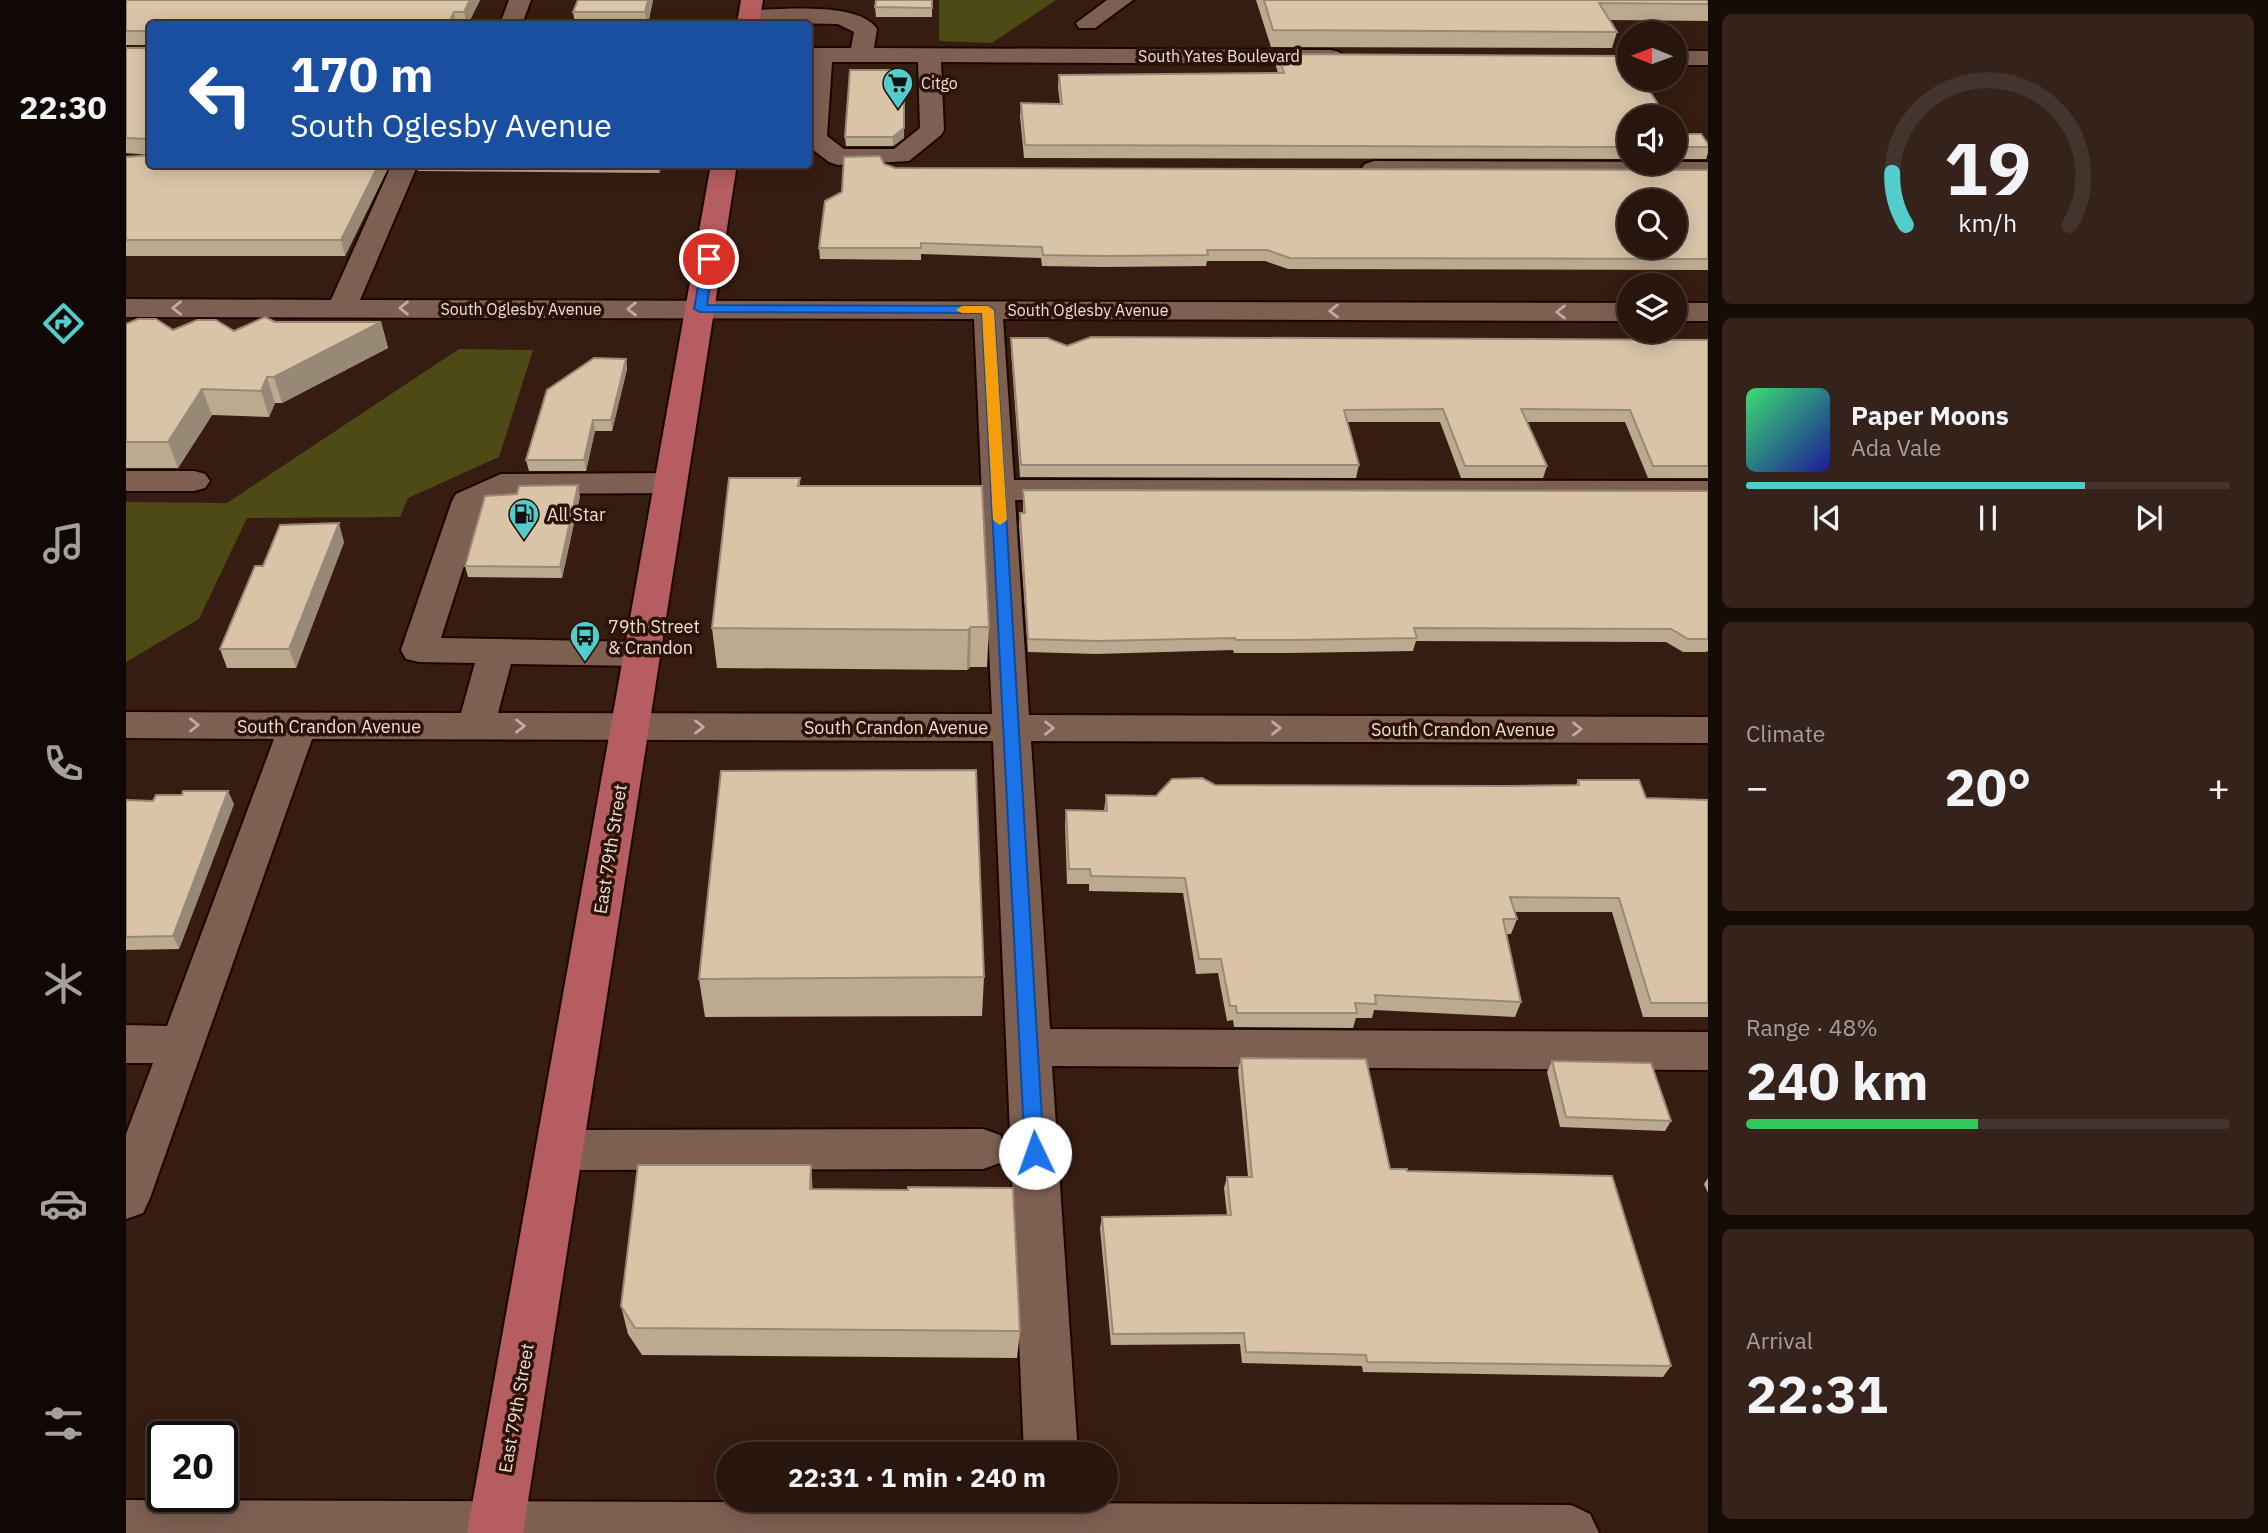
<!DOCTYPE html>
<html lang="en">
<head>
<meta charset="utf-8">
<style>
  body { margin:0; font-family:"IBM Plex Sans",sans-serif; background:#34221b; color:#f1f3f6; height:100vh; display:flex; flex-direction:column; font-size:26px; white-space:nowrap }
  * { box-sizing:border-box; margin:0 }
  p { font-size:23px; color:#a59f9d }
  .icon { flex:none; width:38px; height:38px; fill:none; stroke:currentColor; stroke-width:2; stroke-linecap:round; stroke-linejoin:round }
  .map { position:relative; flex:1; overflow:hidden }
  .drawer { display:flex; flex-direction:column; gap:14px; padding:14px; background:#160c07; width:560px }
  .drawer>* { flex:none }
  .top-card { position:absolute; left:21px; top:21px; width:665px; height:147px; border-radius:7px; box-shadow:0 4px 18px #0003,0 0 0 2px #44342e; background:#1a4fa0; color:#fff; overflow:hidden }
  .needle { width:46px; rotate:271deg }
  .controls { position:absolute; left:1491px; top:21px; display:grid; gap:14px }
  .controls a { display:grid; place-items:center; width:70px; height:70px; border-radius:50%; background:#28150d; box-shadow:0 4px 18px #0003,0 0 0 2px #44342e; font-size:35px }
  .speed { position:absolute; left:21px; top:1421px; display:flex; gap:14px; font-size:35px; font-weight:700; text-align:center }
  .speed>* { display:grid; place-content:center; width:91px; height:91px; border-radius:50%; background:#28150d; box-shadow:0 4px 18px #0003,0 0 0 2px #44342e; line-height:1 }
  .speed .limit { border:4px solid #111; border-radius:10px; background:#fff; color:#111 }
  .pin { position:absolute; display:grid; place-items:center; width:60px; height:60px; color:#fff; margin:-30px; border:4px solid #fff; border-radius:50%; box-shadow:0 2px 7px #0007 }
  .me { position:absolute; width:77px; margin:-38px; rotate:357deg; stroke-linejoin:round; filter:drop-shadow(0 0 5px #0008) }
  .turn { display:flex; align-items:center; gap:24px; height:147px; padding:0 28px; font-size:32px }
  .turn .icon { width:91px; height:91px; stroke-width:2.5 }
  .turn b { display:block; font-size:49px; line-height:60px }
  .big { font-size:52px; font-weight:700; line-height:1.1 }
  .drawer .tile { flex:1; display:flex; flex-direction:column; justify-content:center; gap:10px; min-width:0; padding:0 24px; border-radius:10px; background:#34221b }
  .drawer .dial { align-items:center; gap:0 }
  .dial svg { height:182px; overflow:visible; fill:none; stroke:#44342e; stroke-width:7; stroke-linecap:round; text-anchor:middle }
  .dial text { fill:#f1f3f6; stroke:none }
  .song { display:flex; align-items:center; gap:21px }
  .cover { width:84px; height:84px; border-radius:10px; background:linear-gradient(135deg,hsl(140 70% 55%),hsl(240 70% 35%)) }
  .played { height:7px; border-radius:4px; background:linear-gradient(90deg,#52cdcc 70%,#44342e 70%) }
  .keys { display:flex; justify-content:space-around; direction:ltr }
  .heat { display:flex; justify-content:space-between; align-items:center; font-size:38px; direction:ltr }
  .charge { height:10px; border-radius:5px; background:linear-gradient(90deg,#34c759 48%,#44342e 0) }
  .trip { position:absolute; left:590px; top:1442px; width:402px; height:70px; border-radius:35px; background:#28150d; box-shadow:0 4px 18px #0003,0 0 0 2px #44342e; font-weight:700; line-height:70px; text-align:center }
  main { display:flex; flex:1; min-height:0 }
  .dock { display:flex; flex-direction:column; width:126px; justify-content:space-around; align-items:center; background:#100805; color:#a59f9d }
  .dock .icon { width:49px; height:49px }
  .dock .current { color:#52cdcc }
  .dock b { font-size:32px; color:#f1f3f6 }
  .map>svg:first-child { display:block }
</style>
</head>
<body>
<main>
<nav class="dock">
<b>22:30</b>
<svg class="icon current" aria-label="directions" viewBox="0 0 24 24"><path d="M12 3l9 9-9 9-9-9zM9 14v-3h6M13 9l2 2-2 2"/></svg>
<svg class="icon" aria-label="music" viewBox="0 0 24 24"><path d="M9 18V5l10-2v13"/><circle cx="6" cy="18" r="3"/><circle cx="16" cy="16" r="3"/></svg>
<svg class="icon" aria-label="phone" viewBox="0 0 24 24"><path d="M5 4h4l2 5-3 2q2 4 5 5l2-3 5 2v4C11 20 4 13 5 4z"/></svg>
<svg class="icon" aria-label="climate" viewBox="0 0 24 24"><path d="M12 3v18M4 7l16 10M4 17L20 7"/></svg>
<svg class="icon" aria-label="car" viewBox="0 0 24 24"><path d="M5 17H2v-5l4-1 3-4h7l3 4 3 1v5h-3M9 17h6M6 11h13"/><circle cx="7" cy="17" r="2"/><circle cx="17" cy="17" r="2"/></svg>
<svg class="icon" aria-label="filters" viewBox="0 0 24 24"><path d="M4 7h16M4 17h16"/><circle cx="9" cy="7" r="2"/><circle cx="15" cy="17" r="2"/></svg>
</nav>
<div class="map">
<svg width="1582" height="1533" viewBox="0 0 1582 1533">
  <rect width="100%" height="100%" fill="#361c11"/>
  <g fill="#4e4a16">
    <polygon points="813,0 930,0 866,43 813,41"/>
    <polygon points="333,349 407,350 373,457 282,498 274,517 121,518 73,619 0,662 0,502 101,503"/>
  </g>
  <g fill="none" stroke-linecap="round" stroke-linejoin="round">
    <g stroke="#1c0600" stroke-width="4">
      <g id="minor">
        <polygon points="383,0 405,0 396,24 374,24"/>
        <polygon points="981,0 1007,0 969,28 953,28 950,23"/>
        <path d="M623 10C655 10 732 1 751 29L748 48 1205 50 1213 52 1217 57 1213 62 1205 64 815 62 818 130 815 135 783 161 712 165 703 162 682 146V48H725L728 32 712 24 615 22 612 17 615 12ZM706 62H792L794 128 768 149H718L701 136Z"/>
        <rect x="1549" y="51" width="33" height="14"/>
        <polygon points="1248,161 1582,162 1582,178 1248,177 1239,174 1235,169 1239,164"/>
        <polygon points="266,164 292,164 234,300 1503,303 1503,321 877,319 888,480 1582,481 1582,501 889,500 903,715 1582,717 1582,743 905,741 924,1029 1582,1032 1582,1070 926,1066 952,1454 898,1454 867,741 186,739 24,1198 17,1213 0,1219 0,1134 27,1063 0,1063 0,1025 41,1026 148,739 0,738 0,712 335,713 349,663 293,662 280,659 275,650 326,501 330,494 375,474 545,473 556,476 561,483 556,490 545,493 381,494 357,506 315,638 516,642 529,645 534,654 529,663 516,666 385,664 372,713 866,714 848,319 0,317 0,299 205,300"/>
        <rect x="1549" y="303" width="33" height="18"/>
        <polygon points="0,471 68,471 79,474 84,481 79,488 68,491 0,491"/>
        <polygon points="857,1129 874,1135 880,1149 874,1163 857,1169 434,1170 417,1164 411,1150 417,1136 434,1130"/>
        <polygon points="0,1500 1445,1505 1464,1514 1473,1533 0,1533"/>
      </g>
    </g>
    <g stroke="#1c0600" stroke-width="4">
      <g id="major">
        <polygon points="615,0 637,0 633,24 611,24"/>
        <polygon points="585,164 611,164 397,1533 341,1533"/>
      </g>
    </g>
    <use href="#minor" fill="#7e6052" fill-rule="evenodd"/>
    <use href="#major" fill="#b55d60" fill-rule="evenodd"/>
  </g>
  <g fill="#bba990">
    <polygon points="0,0 354,0 342,24 24,24 24,164 264,164 219,256 0,256 0,157 24,155 0,153 0,48 21,48 21,45 0,45"/>
    <polygon points="452,0 527,0 522,24 449,24 447,12"/>
    <polygon points="806,0 806,17 750,17 749,7"/>
    <polygon points="1130,0 1582,0 1582,21 1484,20 1491,32 1486,48 1145,47"/>
    <polygon points="1152,54 1503,117 1503,159 898,158 894,116 895,103 934,104 932,87 933,75 1152,73 1150,66"/>
    <polygon points="767,95 778,138 767,146 720,146 719,137"/>
    <polygon points="1549,131 1551,134 1582,144 1582,153 1580,159 1549,159"/>
    <polygon points="290,164 538,164 533,173 292,171"/>
    <polygon points="758,164 769,168 1582,170 1582,270 1162,269 1139,261 1081,261 1080,266 978,267 916,266 915,258 795,254 795,260 694,259 693,248 716,192"/>
    <polygon points="149,322 255,322 262,348 156,403 149,403 143,417 86,415 52,468 0,468 0,324 47,330 108,331"/>
    <polygon points="885,338 941,346 1582,340 1582,478 1522,478 1499,422 1401,422 1421,466 1417,478 1335,478 1314,422 1221,422 1233,465 1230,478 894,477 885,350"/>
    <polygon points="500,359 501,369 486,431 469,431 460,471 403,471 400,460"/>
    <polygon points="674,478 674,486 863,627 861,667 844,667 841,670 591,668 586,628"/>
    <polygon points="897,490 1582,491 1582,651 1580,652 1557,652 1540,642 1290,641 1287,651 1164,653 1108,653 1107,650 970,654 902,652 893,525 894,513 897,513"/>
    <polygon points="454,496 436,578 342,577 339,566"/>
    <polygon points="218,542 170,668 101,668 94,649 137,566"/>
    <polygon points="1452,780 1520,798 1582,800 1582,1017 1517,1017 1486,912 1389,912 1391,919 1385,934 1381,934 1395,1002 1389,1017 1248,1010 1246,1018 1230,1018 1227,1028 1108,1027 1107,1020 1101,1021 1092,973 1070,974 1057,893 963,891 963,884 941,884 939,825 940,810 978,811 980,795 1030,796 1089,785 1378,786 1450,785"/>
    <polygon points="0,800 108,804 53,949 0,950"/>
    <polygon points="858,977 856,1016 579,1017 573,979"/>
    <polygon points="1115,1058 1264,1169 1281,1171 1545,1366 1537,1377 1237,1372 1236,1366 1116,1363 1114,1344 985,1345 974,1228 976,1217 1101,1215 1098,1188 1101,1177 1122,1177 1112,1070"/>
    <polygon points="1426,1061 1545,1121 1539,1131 1434,1127 1421,1072"/>
    <polygon points="1582,1178 1582,1193 1578,1184"/>
    <polygon points="687,1189 894,1331 891,1358 516,1355 502,1334 495,1306"/>
  </g>
  <g fill="#988976">
    <polygon points="344,0 354,0 342,24 341,24 338,12"/>
    <polygon points="522,0 527,0 522,24 521,24 519,12"/>
    <polygon points="328,12 330,24 322,24"/>
    <polygon points="778,95 778,138 767,146 767,137"/>
    <polygon points="253,164 264,164 219,256 215,240"/>
    <polygon points="532,164 538,164 533,173"/>
    <polygon points="255,322 262,348 156,403 148,377"/>
    <polygon points="500,359 501,369 486,431 485,420"/>
    <polygon points="141,377 149,403 143,417 135,391"/>
    <polygon points="76,389 86,415 52,468 42,442"/>
    <polygon points="467,420 469,431 460,471 458,460"/>
    <polygon points="452,485 454,496 436,578 434,567"/>
    <polygon points="213,523 218,542 170,668 163,649"/>
    <polygon points="845,627 844,667 841,670 842,630"/>
    <polygon points="102,791 108,804 53,949 47,936"/>
    <polygon points="685,1165 687,1194 684,1189"/>
  </g>
  <g fill="#d9c4a8" stroke="#988976" stroke-width="2" fill-rule="evenodd">
    <polygon points="0,0 344,0 338,12 328,12 322,24 24,24 24,146 21,146 21,139 0,138 0,48 21,48 21,31 0,31"/>
    <polygon points="452,0 522,0 519,12 447,12"/>
    <polygon points="750,0 806,0 806,8 749,7"/>
    <polygon points="1138,0 1582,0 1582,4 1473,3 1491,32 1147,30"/>
    <polygon points="1152,54 1502,56 1503,58 1503,79 1516,79 1540,117 1503,117 1503,147 899,145 895,103 936,104 933,75 1158,73"/>
    <polygon points="724,70 768,70 767,95 778,95 778,128 767,137 719,137"/>
    <polygon points="1549,131 1551,134 1575,134 1582,144 1582,147 1549,147"/>
    <polygon points="24,155 24,164 253,164 215,240 0,240 0,157"/>
    <path d="M754 156 758 164 769 168 1582 170V259L1164 258 1141 250H1081L1082 255 979 256 917 255 916 247 795 243V248H693L699 201 716 192 718 157ZM1503 201H1549V247H1503Z"/>
    <polygon points="139,317 149,322 255,322 148,377 141,377 135,391 76,389 42,442 0,442 0,324 12,319 30,319 47,330 71,320 90,320 108,331"/>
    <polygon points="965,337 1582,340 1582,466 1527,466 1504,410 1395,409 1421,466 1339,466 1317,409 1218,410 1233,465 895,465 885,338 921,338 941,346"/>
    <polygon points="468,358 500,359 485,420 467,420 458,460 400,460 421,390"/>
    <polygon points="603,478 674,478 672,486 856,486 863,627 845,627 842,630 586,628"/>
    <polygon points="452,485 434,567 339,566 359,496 391,494 393,486"/>
    <polygon points="897,490 1582,491 1582,639 1562,639 1545,629 1288,628 1291,638 1167,640 1110,640 1109,638 971,641 902,639 894,513 899,513"/>
    <polygon points="213,523 163,649 94,649 129,566 137,566 154,525"/>
    <polygon points="850,770 858,977 573,979 595,771"/>
    <polygon points="1076,778 1089,785 1378,786 1453,785 1452,780 1513,780 1520,798 1582,800 1582,1003 1525,1003 1493,898 1384,897 1391,919 1377,919 1395,1002 1249,995 1250,1004 1229,1003 1231,1013 1111,1013 1110,1006 1104,1006 1095,959 1073,959 1059,878 965,876 964,869 943,869 940,810 981,811 980,795 1030,796 1046,779"/>
    <polygon points="57,791 102,791 47,936 0,937 0,800 27,801 30,795 56,795"/>
    <polygon points="1115,1058 1240,1059 1264,1169 1281,1169 1281,1171 1486,1176 1545,1366 1241,1362 1240,1355 1120,1352 1118,1333 987,1334 976,1217 1105,1215 1101,1177 1126,1177"/>
    <polygon points="1426,1061 1525,1063 1545,1121 1440,1117"/>
    <polygon points="512,1165 685,1165 684,1189 782,1190 782,1187 887,1188 894,1331 509,1328 495,1306"/>
  </g>
  <defs><path id="oneway-chevron" d="M-2-3.5L2.5 0L-2 3.5" fill="none" stroke-width="1.6" stroke-linecap="round" stroke-linejoin="round" transform="scale(1.75)"/></defs>
  <g stroke="#c2aca1">
    <use href="#oneway-chevron" transform="translate(51 308) rotate(-180)"/>
    <use href="#oneway-chevron" transform="translate(278 308) rotate(-180)"/>
    <use href="#oneway-chevron" transform="translate(506 309) rotate(-180)"/>
    <use href="#oneway-chevron" transform="translate(1208 311) rotate(-180)"/>
    <use href="#oneway-chevron" transform="translate(1435 312) rotate(-180)"/>
    <use href="#oneway-chevron" transform="translate(68 725)"/>
    <use href="#oneway-chevron" transform="translate(394 726)"/>
    <use href="#oneway-chevron" transform="translate(573 727)"/>
    <use href="#oneway-chevron" transform="translate(923 728)"/>
    <use href="#oneway-chevron" transform="translate(1150 728)"/>
    <use href="#oneway-chevron" transform="translate(1451 729)"/>
  </g>
  <polygon fill="#1a73e8" stroke="#114b97" stroke-width="2" points="583,255 588,259 581,305 862,306 868,310 918,1153 915,1159 909,1162 902,1159 899,1153 856,313 574,312 568,309 577,259"/>
  <polygon fill="#f59e0b" points="862,306 868,310 881,520 874,525 867,520 856,313 836,313 830,310 836,306"/>
  <defs>
    <g id="supermarket-pin" transform="scale(1.575)"><path d="M0 17L-7.5 6A9.5 9.5 0 1 1 7.5 6Z" fill="#52cdcc" stroke="#2b1308"/><path d="M-6-5.5h2.5l.6 2H6L4.5 2H-2.5L-4.4-4H-6ZM-1.5 3.2a1.3 1.3 0 1 0 .1 0ZM3 3.2a1.3 1.3 0 1 0 .1 0Z" fill="#111"/></g>
    <g id="fuel-pin" transform="scale(1.575)"><path d="M0 17L-7.5 6A9.5 9.5 0 1 1 7.5 6Z" fill="#52cdcc" stroke="#2b1308"/><path d="M-5.5-6h7V0h2V4h1.3V-2.5L3-4.5l.8-.8L6-3V5H2.5V1h-1V6h-7ZM-4.2-4.7v3.2H.2V-4.7Z" fill="#111"/></g>
    <g id="bus-pin" transform="scale(1.575)"><path d="M0 17L-7.5 6A9.5 9.5 0 1 1 7.5 6Z" fill="#52cdcc" stroke="#2b1308"/><path d="M-5-6H5V4H4V6H2V4H-2V6H-4V4H-5ZM-3.5-4V0h7V-4ZM-3.5 1.2v1.5H-2V1.2ZM2 1.2v1.5H3.5V1.2Z" fill="#111"/></g>
  </defs>
  <g fill-rule="evenodd">
    <use href="#supermarket-pin" x="772" y="83"/>
    <use href="#fuel-pin" x="398" y="514"/>
    <use href="#bus-pin" x="459" y="636"/>
  </g>
  <g text-anchor="middle" dominant-baseline="central" stroke-width="7" stroke-linejoin="round" paint-order="stroke">
    <g font-size="16" fill="#f0ded6" stroke="#2b1308">
      <text x="1093" y="56">South Yates Boulevard</text>
      <text x="395" y="309">South Oglesby Avenue</text>
      <text x="962" y="310">South Oglesby Avenue</text>
    </g>
    <g font-size="16" fill="#f0ded6" stroke="#2b1308" text-anchor="start">
      <text x="795" y="83">Citgo</text>
    </g>
    <g font-size="18" fill="#f0ded6" stroke="#2b1308" text-anchor="start">
      <text x="421" y="514">All Star</text>
      <text x="482" y="626">79th Street<tspan x="482" dy="21">&amp; Crandon</tspan></text>
    </g>
    <g font-size="18" fill="#f0ded6" stroke="#2b1308">
      <text x="203" y="726">South Crandon Avenue</text>
      <text x="770" y="727">South Crandon Avenue</text>
      <text x="1337" y="729">South Crandon Avenue</text>
      <text transform="translate(484 849) rotate(-81)">East 79th Street</text>
      <text transform="translate(390 1408) rotate(-80)">East 79th Street</text>
    </g>
  </g>
</svg>
<div class="controls">
<a><svg class="needle" viewBox="-14 -14 28 28"><path d="M0-13l5 13h-10z" fill="#e53935"/><path d="M0 13l5-13h-10z" fill="#a59f9d"/></svg></a>
<a><svg class="icon" aria-label="sound" viewBox="0 0 24 24"><path d="M4 9h4l5-4v14l-5-4H4zM17 9q2 3 0 6"/></svg></a>
<a><svg class="icon" aria-label="search" viewBox="0 0 24 24"><circle cx="10" cy="10" r="6"/><path d="M15 15l6 6"/></svg></a>
<a><svg class="icon" aria-label="layers" viewBox="0 0 24 24"><path d="M12 4l9 5-9 5-9-5zM3 14l9 5 9-5"/></svg></a>
</div>
<div class="speed"><div class="limit">20</div></div>
<div class="pin" style="left:583px;top:259px;background:#d93025"><svg class="icon" aria-label="arrive" viewBox="0 0 24 24"><path d="M6 21V4h12l-3 4 3 4H6"/></svg></div>
<svg class="me" style="left:909px;top:1153px" viewBox="-20 -20 40 40"><circle r="19" fill="#fff"/><path d="M0-13L10 11 0 6-10 11z" fill="#1a73e8"/></svg>
<div class="trip">22:31 · 1 min · 240 m</div>
<div class="top-card">
<div class="turn"><svg class="icon" aria-label="left" viewBox="0 0 24 24"><path d="M17 20v-9H6M10 6l-5 5 5 5"/></svg><div><b>170 m</b>South Oglesby Avenue</div></div>
</div>
</div>
<section class="drawer">
<div class="tile dial"><svg viewBox="0 0 100 80">
<path d="M14 69A42 42 0 1 1 86 69"/>
<path d="M14 69A42 42 0 0 1 8 46" stroke="#52cdcc"/>
<text x="50" y="56" font-size="32" font-weight="700">19</text>
<text x="50" y="72" font-size="11">km/h</text>
</svg></div>
<div class="tile">
<div class="song"><i class="cover"></i><div><b>Paper Moons</b><p>Ada Vale</p></div></div>
<div class="played"></div>
<div class="keys"><svg class="icon" aria-label="previous" viewBox="0 0 24 24"><path d="M18 5L8 12l10 7zM5 5v14"/></svg><svg class="icon" aria-label="pause" viewBox="0 0 24 24"><path d="M8 5v14M16 5v14"/></svg><svg class="icon" aria-label="next" viewBox="0 0 24 24"><path d="M6 5l10 7-10 7zM19 5v14"/></svg></div>
</div>
<div class="tile"><p>Climate</p>
<div class="heat"><a>−</a><b class="big">20°</b><a>+</a></div>
</div>
<div class="tile"><p>Range · 48%</p><b class="big">240 km</b><div class="charge"></div></div>
<div class="tile"><p>Arrival</p><b class="big">22:31</b></div>
</section>
</main>
</body>
</html>
